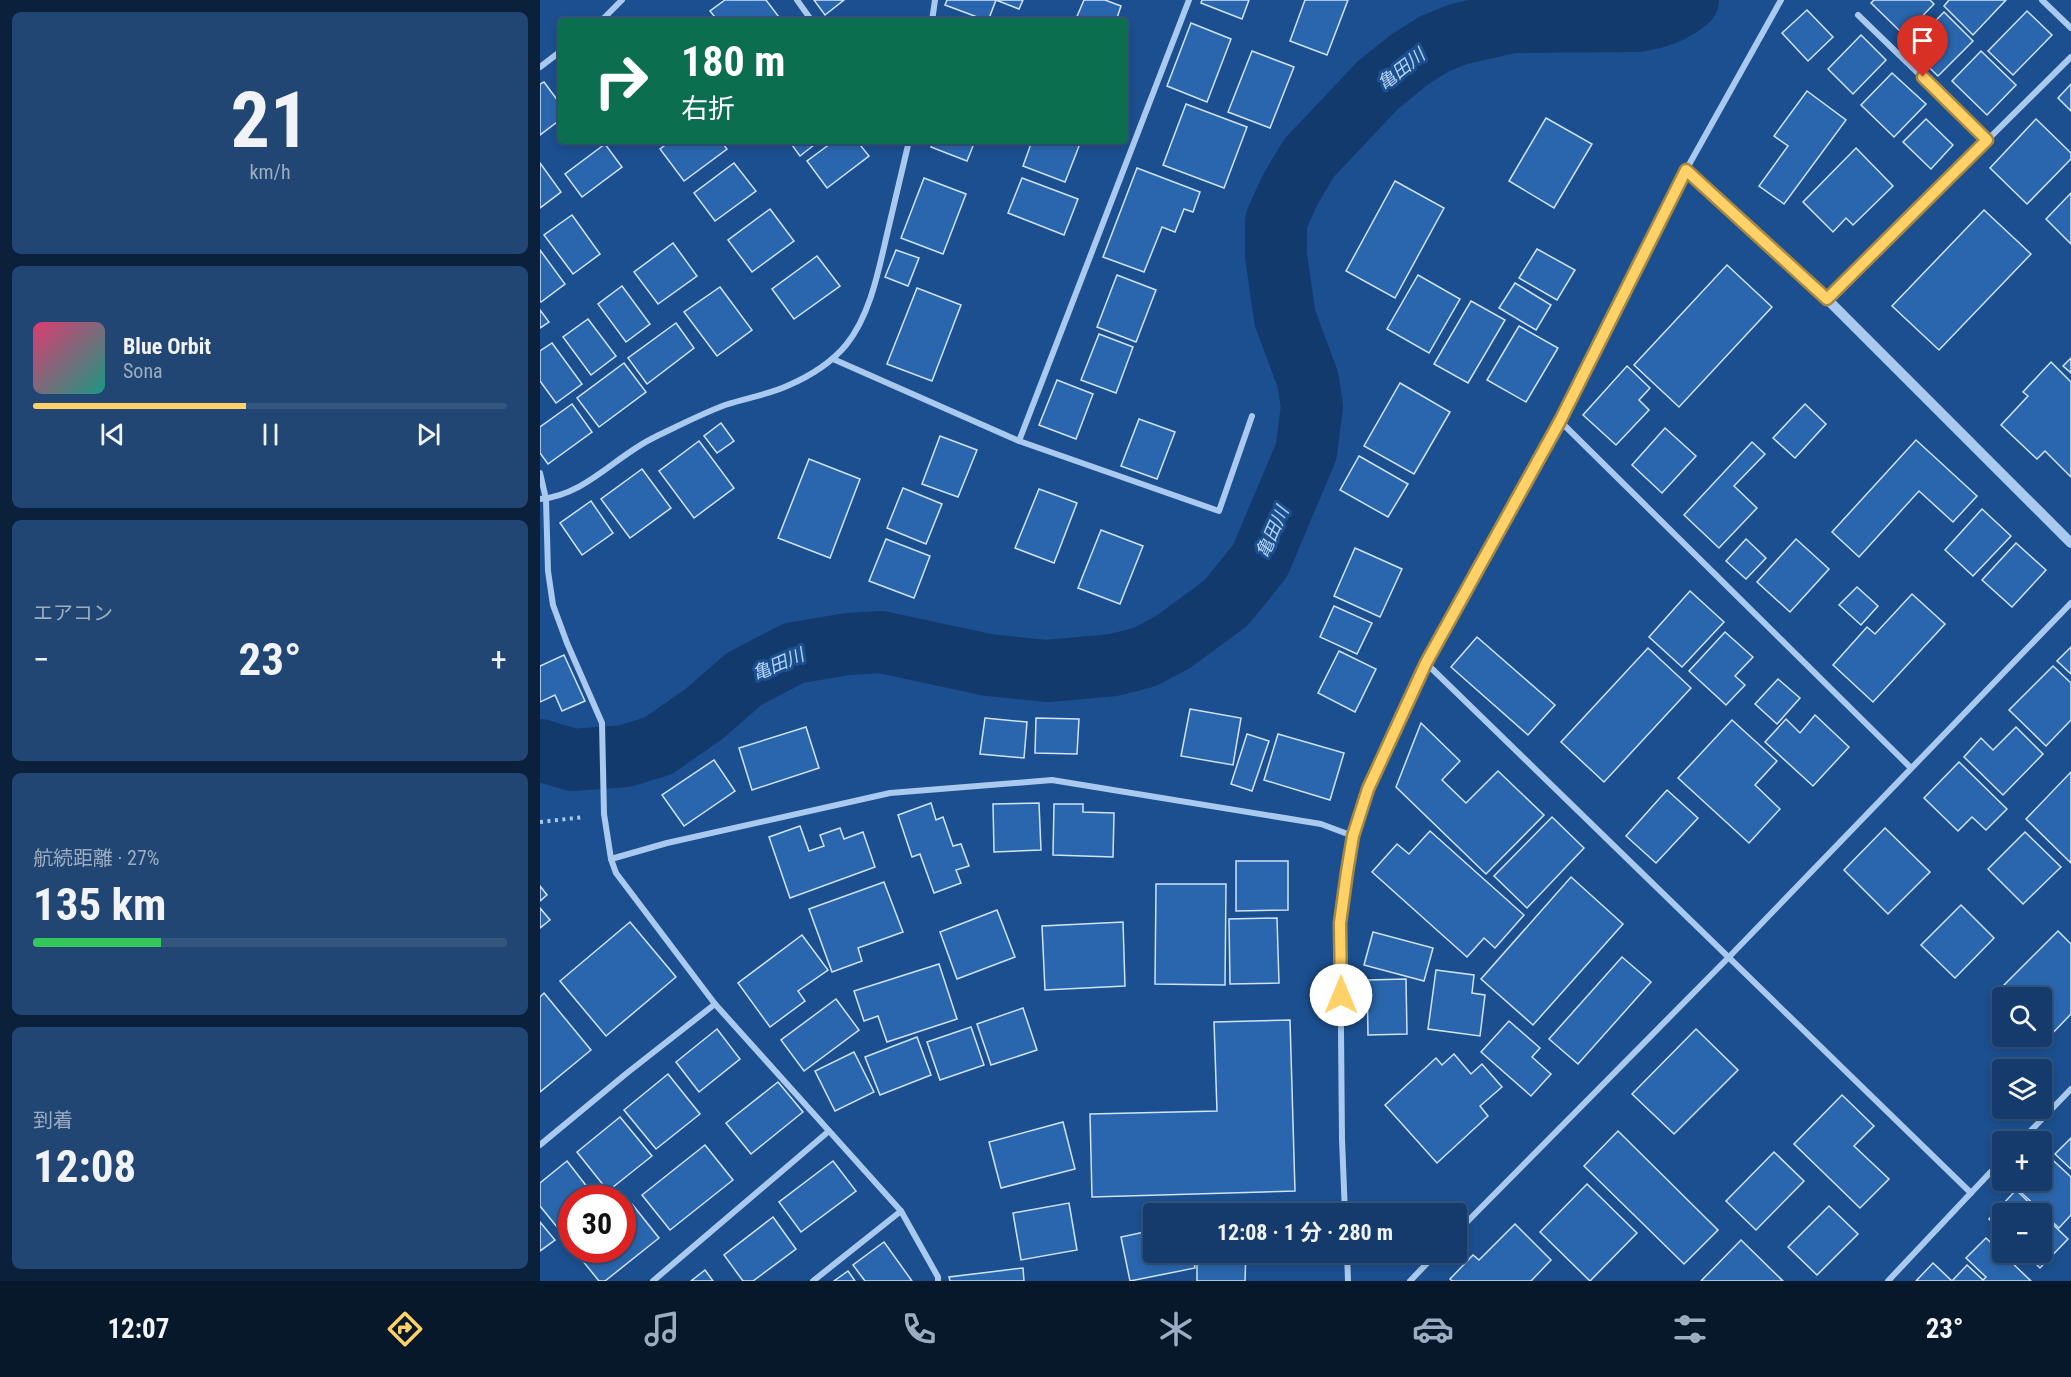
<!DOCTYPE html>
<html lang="ja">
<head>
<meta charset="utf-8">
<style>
  body { margin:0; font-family:"Roboto Condensed","Noto Sans JP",sans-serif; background:#214673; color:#f1f3f6; height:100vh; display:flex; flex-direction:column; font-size:22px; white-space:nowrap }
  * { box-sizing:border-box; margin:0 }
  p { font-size:20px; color:#9dadc1 }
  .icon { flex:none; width:33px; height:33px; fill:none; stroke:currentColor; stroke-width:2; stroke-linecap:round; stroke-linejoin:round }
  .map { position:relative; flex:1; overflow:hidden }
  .side { display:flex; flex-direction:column; gap:12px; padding:12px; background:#0b203b; width:540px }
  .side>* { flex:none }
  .hud { position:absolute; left:18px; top:18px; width:570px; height:126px; border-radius:6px; box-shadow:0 3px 9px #0003,0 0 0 2px #33557e; background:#0b6e4f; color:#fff; overflow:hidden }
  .tools { position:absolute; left:1452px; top:987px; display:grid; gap:12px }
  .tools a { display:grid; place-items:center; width:60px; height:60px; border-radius:6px; background:#143b6b; box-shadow:0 3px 9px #0003,0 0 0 2px #33557e; font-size:30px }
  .speed { position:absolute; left:18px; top:1185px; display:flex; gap:12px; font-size:30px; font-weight:700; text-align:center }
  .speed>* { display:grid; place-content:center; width:78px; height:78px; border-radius:50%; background:#143b6b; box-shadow:0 3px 9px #0003,0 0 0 2px #33557e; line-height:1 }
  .speed .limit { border:9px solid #d22; background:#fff; color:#111 }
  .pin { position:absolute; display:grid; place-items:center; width:51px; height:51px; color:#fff; margin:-62px -26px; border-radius:50% 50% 50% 0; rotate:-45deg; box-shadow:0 0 6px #0007 }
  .pin .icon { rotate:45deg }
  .me { position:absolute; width:66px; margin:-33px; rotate:0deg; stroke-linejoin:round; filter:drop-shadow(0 0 4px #0008) }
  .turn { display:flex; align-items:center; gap:21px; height:126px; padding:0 24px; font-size:27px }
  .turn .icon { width:78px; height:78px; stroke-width:2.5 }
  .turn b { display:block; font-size:42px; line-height:51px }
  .big { font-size:45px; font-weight:700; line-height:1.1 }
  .side .tile { flex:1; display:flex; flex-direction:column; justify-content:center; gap:9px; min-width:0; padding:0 21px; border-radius:9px; background:#214673 }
  .side .dial { align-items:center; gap:0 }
  .dial b { font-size:78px; line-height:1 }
  .song { display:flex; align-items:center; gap:18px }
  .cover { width:72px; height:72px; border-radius:9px; background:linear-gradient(135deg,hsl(340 70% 55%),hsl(170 70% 35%)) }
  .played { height:6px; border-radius:3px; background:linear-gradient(90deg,#ffd166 45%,#33557e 45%) }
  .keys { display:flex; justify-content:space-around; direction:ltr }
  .heat { display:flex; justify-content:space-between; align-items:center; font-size:33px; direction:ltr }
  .charge { height:9px; border-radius:4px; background:linear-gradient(90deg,#34c759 27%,#33557e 0) }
  .trip { position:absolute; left:603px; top:1203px; width:324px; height:60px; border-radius:6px; background:#143b6b; box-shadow:0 3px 9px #0003,0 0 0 2px #33557e; font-weight:700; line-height:60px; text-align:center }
  .tab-bar { display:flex; height:96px; justify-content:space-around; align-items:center; background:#08182b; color:#9dadc1 }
  .tab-bar .icon { width:42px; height:42px }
  .tab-bar .on { color:#ffd166 }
  .tab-bar b { font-size:27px; color:#f1f3f6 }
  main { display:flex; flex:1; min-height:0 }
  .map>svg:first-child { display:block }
</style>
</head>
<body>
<main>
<section class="side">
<div class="tile dial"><b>21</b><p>km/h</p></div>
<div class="tile">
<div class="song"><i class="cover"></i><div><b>Blue Orbit</b><p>Sona</p></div></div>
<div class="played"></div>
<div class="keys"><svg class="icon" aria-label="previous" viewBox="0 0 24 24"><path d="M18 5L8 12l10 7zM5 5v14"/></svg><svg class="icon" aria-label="pause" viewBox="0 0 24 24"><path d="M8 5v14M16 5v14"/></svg><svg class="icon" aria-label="next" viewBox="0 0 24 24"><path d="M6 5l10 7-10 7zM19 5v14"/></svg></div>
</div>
<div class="tile"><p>エアコン</p>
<div class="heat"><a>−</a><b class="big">23°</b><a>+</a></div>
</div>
<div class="tile"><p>航続距離 · 27%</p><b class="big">135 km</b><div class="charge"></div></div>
<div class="tile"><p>到着</p><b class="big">12:08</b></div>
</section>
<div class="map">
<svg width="1531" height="1281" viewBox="0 0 1531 1281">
  <rect width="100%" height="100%" fill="#1b4f8f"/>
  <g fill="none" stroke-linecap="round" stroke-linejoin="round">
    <path stroke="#123a6d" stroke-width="62" d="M0 750 33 760 85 756 118 746 164 714 204 679 254 653 308 644 341 642 448 665 507 671 574 665 605 657 633 642 686 603 720 561 766 452 772 407 768 380 745 318 736 256V221L750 190 769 158 838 85 869 60 894 44 919 34 972 22 1097 21C1118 18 1132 13 1148 0"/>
  </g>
  <g fill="#2a66ad" stroke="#cfe3fa" stroke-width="1.5">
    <polygon points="185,0 226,0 239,17 233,21 178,21 170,11"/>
    <polygon points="274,0 304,0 285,15"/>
    <polygon points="407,0 483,0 479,9 456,0 448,21 405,5"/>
    <polygon points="544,0 565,0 581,6 576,21 535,21"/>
    <polygon points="662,0 709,0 702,19 661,3"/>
    <polygon points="765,0 808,0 787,55 750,41"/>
    <polygon points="1334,0 1390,0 1394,4 1364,35 1331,3"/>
    <polygon points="1409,0 1466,0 1433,35 1404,6"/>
    <polygon points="1267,10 1293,37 1268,61 1242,33"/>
    <polygon points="1487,11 1512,35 1473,75 1448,51"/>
    <polygon points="1404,12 1433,41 1398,76 1369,48"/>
    <polygon points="651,23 691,39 667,102 627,86"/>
    <polygon points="1321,35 1346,60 1313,94 1288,69"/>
    <polygon points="712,51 754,67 730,128 688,112"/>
    <polygon points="1441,51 1476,85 1447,115 1412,81"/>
    <polygon points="1352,73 1386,104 1354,137 1321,105"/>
    <polygon points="4,82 21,105 21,119 0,135 0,84"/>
    <polygon points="1531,84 1531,111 1518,98"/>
    <polygon points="1267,91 1306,120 1244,204 1219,186 1248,146 1234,136"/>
    <polygon points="646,104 707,127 684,188 623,165"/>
    <polygon points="1006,118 1052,144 1014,208 969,181"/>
    <polygon points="1386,119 1413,145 1391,169 1363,142"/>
    <polygon points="1496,119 1531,153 1531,159 1487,204 1450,168"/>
    <polygon points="131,141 181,141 187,149 144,181 120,149"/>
    <polygon points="249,141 279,141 260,156"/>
    <polygon points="294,141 317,141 329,156 287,188 267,161"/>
    <polygon points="394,141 435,141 427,161 391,147"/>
    <polygon points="492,141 541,141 525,182 483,166"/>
    <polygon points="65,144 82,167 42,197 25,174"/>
    <polygon points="1316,148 1353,186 1313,225 1306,218 1293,232 1263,202"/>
    <polygon points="0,163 21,192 0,208"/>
    <polygon points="194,163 216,191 175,221 154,193"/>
    <polygon points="597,168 660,192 653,212 644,209 635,232 622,227 604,272 563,257"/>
    <polygon points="384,178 426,194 403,254 361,238"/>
    <polygon points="482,178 538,199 524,235 468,213"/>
    <polygon points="855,181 904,208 855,298 806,271"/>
    <polygon points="1531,193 1531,244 1506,219"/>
    <polygon points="230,209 254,241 212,272 188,240"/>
    <polygon points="1444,210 1491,254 1399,350 1352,306"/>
    <polygon points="32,215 60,254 33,274 4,235"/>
    <polygon points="133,243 157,276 118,304 94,272"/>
    <polygon points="997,249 1035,270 1017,300 979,278"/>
    <polygon points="0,250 25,284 1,302 0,301"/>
    <polygon points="356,250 379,258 368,286 345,277"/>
    <polygon points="277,256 300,286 254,319 232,289"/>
    <polygon points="1187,265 1232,307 1139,407 1094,365"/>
    <polygon points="577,275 616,290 596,342 557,327"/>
    <polygon points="878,275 920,299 889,353 847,329"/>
    <polygon points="975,283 1011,305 996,330 959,308"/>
    <polygon points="82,286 110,324 86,342 58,304"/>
    <polygon points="180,287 212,330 177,356 144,312"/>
    <polygon points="377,288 421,305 392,381 347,364"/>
    <polygon points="931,301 965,320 928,383 894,364"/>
    <polygon points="0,310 9,322 0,328"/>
    <polygon points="48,319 76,356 51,375 23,337"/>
    <polygon points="136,323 154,348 107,384 88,358"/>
    <polygon points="979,326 1018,348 986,402 947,380"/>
    <polygon points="559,334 593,347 576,393 541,380"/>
    <polygon points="12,343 42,384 16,403 0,381 0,351"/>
    <polygon points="1531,358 1531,373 1523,366"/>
    <polygon points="1511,362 1531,382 1531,477 1505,451 1497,459 1461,425 1488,396 1483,392"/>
    <polygon points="84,363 106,392 59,427 37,398"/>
    <polygon points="1087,366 1110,388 1099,400 1109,410 1076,445 1043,415"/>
    <polygon points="517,380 553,394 536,439 499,425"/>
    <polygon points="860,383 910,412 874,474 824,446"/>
    <polygon points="32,404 52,432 8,464 0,453 0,427"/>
    <polygon points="1265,404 1286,424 1255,458 1233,438"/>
    <polygon points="599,419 635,432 617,479 581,466"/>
    <polygon points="181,423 194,441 177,453 164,436"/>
    <polygon points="1125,428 1156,456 1122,493 1092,465"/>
    <polygon points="400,436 437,450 418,497 382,484"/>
    <polygon points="1376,440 1437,496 1413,522 1379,491 1319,557 1292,532"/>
    <polygon points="159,441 194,488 154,518 119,471"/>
    <polygon points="1212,442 1225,454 1194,486 1217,508 1179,548 1144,515"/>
    <polygon points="819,456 868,484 848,517 800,490"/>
    <polygon points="269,459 320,479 290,558 238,538"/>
    <polygon points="102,469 131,508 90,538 61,499"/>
    <polygon points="363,488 402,504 386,544 347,528"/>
    <polygon points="499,489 537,503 514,563 475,548"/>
    <polygon points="51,501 73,533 42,555 20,523"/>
    <polygon points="1442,509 1471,536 1433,576 1405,550"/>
    <polygon points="561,530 603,546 580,604 538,588"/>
    <polygon points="346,539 390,556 374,598 329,581"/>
    <polygon points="1206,539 1226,558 1206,579 1186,561"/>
    <polygon points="1256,539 1289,569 1250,612 1217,582"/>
    <polygon points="1476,543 1506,570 1472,607 1442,580"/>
    <polygon points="815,548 862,569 840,617 794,596"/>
    <polygon points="1317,587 1338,606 1321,625 1299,605"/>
    <polygon points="1150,591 1184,622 1142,667 1109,637"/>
    <polygon points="1372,594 1405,624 1333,702 1293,665 1327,627 1335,634"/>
    <polygon points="794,606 832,623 817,654 780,637"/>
    <polygon points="1185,632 1213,657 1195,676 1205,685 1186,705 1149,671"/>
    <polygon points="937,637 1015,705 988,735 911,667"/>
    <polygon points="1531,647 1531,674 1517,661"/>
    <polygon points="1108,648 1151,688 1064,782 1021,742"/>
    <polygon points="799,651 836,669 815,712 778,693"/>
    <polygon points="24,655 45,701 22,711 15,695 0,702 0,666"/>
    <polygon points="1513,666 1531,683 1531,720 1506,746 1469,710"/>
    <polygon points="1238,679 1260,698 1237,724 1215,704"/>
    <polygon points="650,709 701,718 693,765 641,756"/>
    <polygon points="1275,715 1309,747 1273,786 1225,742 1246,719 1260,733"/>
    <polygon points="445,718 487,722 484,758 440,754"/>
    <polygon points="496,718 539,719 537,754 495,753"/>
    <polygon points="1192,720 1237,761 1215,785 1240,809 1209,843 1138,778"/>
    <polygon points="881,723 920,761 902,780 926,803 958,771 1004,815 946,874 856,787"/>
    <polygon points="266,727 279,768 212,790 199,748"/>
    <polygon points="1476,727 1503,754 1463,795 1424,757 1441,738 1453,750"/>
    <polygon points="707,734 729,741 712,791 691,784"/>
    <polygon points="738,734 804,753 790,800 724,780"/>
    <polygon points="174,760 195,791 144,826 122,795"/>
    <polygon points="1419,762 1467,809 1446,830 1432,817 1418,831 1384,798"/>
    <polygon points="1531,772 1531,863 1486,819"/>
    <polygon points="1127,790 1158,818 1116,863 1086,836"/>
    <polygon points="391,803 396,820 403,817 413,846 421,844 429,866 416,870 421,883 394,893 380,854 372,857 358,815"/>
    <polygon points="499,803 501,850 454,852 453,804"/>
    <polygon points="514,804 543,804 543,812 574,813 573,857 513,855"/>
    <polygon points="1012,817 1044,848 987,908 954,876"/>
    <polygon points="260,826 269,851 284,846 280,835 300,828 304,839 323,832 335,867 250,898 229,837"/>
    <polygon points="1345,828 1390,872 1348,914 1304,870"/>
    <polygon points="890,831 984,915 955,948 944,938 927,957 832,872 857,844 869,854"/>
    <polygon points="1485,832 1521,867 1483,904 1448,869"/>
    <polygon points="696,861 748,861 748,910 696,911"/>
    <polygon points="1031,877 1083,924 993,1025 941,979"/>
    <polygon points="344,882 363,932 318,948 322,961 292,972 269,909"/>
    <polygon points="616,884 686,884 685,985 615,984"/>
    <polygon points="0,886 7,895 0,901"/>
    <polygon points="1421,905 1454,938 1415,978 1381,945"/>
    <polygon points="0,908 10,920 0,928"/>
    <polygon points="457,910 475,957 417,979 400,932"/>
    <polygon points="737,918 739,983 690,984 689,919"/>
    <polygon points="90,922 136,977 66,1036 20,981"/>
    <polygon points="583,922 585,986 505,990 502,926"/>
    <polygon points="1518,931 1531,944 1531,1014 1506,1040 1502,1036 1502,998 1462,998 1457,992"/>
    <polygon points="833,932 893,948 884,981 824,965"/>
    <polygon points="262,935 288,970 258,991 265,1001 230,1027 198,983"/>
    <polygon points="1082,957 1111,982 1038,1064 1009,1039"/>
    <polygon points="399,964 417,1019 347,1042 338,1016 324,1021 314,991"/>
    <polygon points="896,970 934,975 932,993 945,995 940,1036 888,1029"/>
    <polygon points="866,979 867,1034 828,1035 827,980"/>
    <polygon points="4,993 51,1050 0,1092 0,997"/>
    <polygon points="296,999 319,1030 264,1071 241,1040"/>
    <polygon points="483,1008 497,1050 451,1065 437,1024"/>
    <polygon points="750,1020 755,1191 552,1197 550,1114 677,1111 674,1022"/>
    <polygon points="969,1021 1000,1048 992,1057 1011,1074 991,1096 941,1052"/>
    <polygon points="431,1027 444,1065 400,1080 387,1042"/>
    <polygon points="177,1029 200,1059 159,1092 136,1062"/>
    <polygon points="1156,1029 1198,1070 1134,1134 1092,1094"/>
    <polygon points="377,1037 391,1075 340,1095 325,1057"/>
    <polygon points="314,1052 334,1092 295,1111 275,1071"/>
    <polygon points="914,1054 931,1074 942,1064 962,1087 940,1106 948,1116 897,1163 845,1105 896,1058 902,1065"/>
    <polygon points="128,1074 160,1114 116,1149 84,1110"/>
    <polygon points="238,1082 263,1112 211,1154 186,1123"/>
    <polygon points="1302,1095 1334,1126 1314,1146 1349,1179 1320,1208 1254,1144"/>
    <polygon points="80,1117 112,1156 68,1191 37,1152"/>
    <polygon points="523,1122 535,1169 461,1188 449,1142"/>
    <polygon points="1078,1131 1178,1230 1144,1264 1044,1166"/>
    <polygon points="1531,1138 1531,1169 1515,1154"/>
    <polygon points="165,1145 193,1180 130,1230 102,1195"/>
    <polygon points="1503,1151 1531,1177 1531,1215 1519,1228 1472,1184 1475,1180 1502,1180 1502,1153"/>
    <polygon points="1234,1152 1264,1181 1216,1230 1186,1201"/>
    <polygon points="27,1161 55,1197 53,1198 32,1198 32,1215 17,1227 0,1206 0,1183"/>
    <polygon points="293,1161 316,1191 261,1232 239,1202"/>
    <polygon points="1047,1184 1097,1233 1050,1281 1000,1232"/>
    <polygon points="1476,1190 1501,1214 1462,1214 1462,1232 1449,1219"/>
    <polygon points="529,1203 537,1250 481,1260 473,1213"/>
    <polygon points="92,1204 119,1238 65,1281 59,1281 34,1250 82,1250 82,1211"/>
    <polygon points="1289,1206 1318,1234 1277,1275 1248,1247"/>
    <polygon points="1502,1214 1528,1239 1500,1268 1484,1252 1502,1252"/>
    <polygon points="233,1217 256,1249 213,1281 203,1281 184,1255"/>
    <polygon points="0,1222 15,1240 0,1251"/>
    <polygon points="975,1224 1011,1260 991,1281 912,1281 910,1279 933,1255 939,1260"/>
    <polygon points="614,1230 614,1252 652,1252 655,1268 590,1281 581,1237"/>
    <polygon points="1446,1238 1491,1281 1412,1281 1427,1265 1443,1280 1446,1277 1426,1258"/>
    <polygon points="1201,1240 1243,1281 1161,1281"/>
    <polygon points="344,1242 372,1281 325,1281 313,1265"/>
    <polygon points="657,1252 706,1252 705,1281 657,1281"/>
    <polygon points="1393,1263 1412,1281 1376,1281"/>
    <polygon points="483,1268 484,1281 410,1281 409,1277"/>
    <polygon points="165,1270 173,1281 151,1281"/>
    <polygon points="308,1271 315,1281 294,1281"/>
  </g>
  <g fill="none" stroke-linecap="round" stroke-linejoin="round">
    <polyline stroke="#a9c9ee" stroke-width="4" stroke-dasharray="3 4.5" stroke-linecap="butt" points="0,822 44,817"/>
    <g stroke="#a9c9ee" stroke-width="6">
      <polyline points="257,0 272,21"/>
      <polyline points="1502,0 1531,28"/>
      <polyline points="1318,15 1447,140"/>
      <polyline points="61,21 82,0"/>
      <polyline points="392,21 395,0"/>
      <polyline points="0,67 21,51"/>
      <polyline points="1287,299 1531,57"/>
      <polyline points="293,359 479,441 679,511 712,416"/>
      <polyline points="1020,421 1371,768"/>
      <polyline points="479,441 649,0"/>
      <polyline points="0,473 6,499 8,571 13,605 27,643 62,723 64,814 71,859 76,873 175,1004 361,1211 398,1277 398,1281"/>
      <path d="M0 499C46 495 75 456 115 437 138 426 161 414 185 405 206 398 227 395 247 386 268 377 291 363 306 345 331 314 339 268 348 230 355 200 362 171 369 141"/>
      <polyline points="886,663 1431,1193"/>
      <polyline points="71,859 127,843 350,793 512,780 781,824 813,836"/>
      <polyline points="1480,1142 1531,1089"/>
      <polyline points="0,1145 87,1073 175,1004"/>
      <polyline points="805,1214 802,1139 800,923 813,836 828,789 886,663 1020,421 1146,170 1241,0"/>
      <polyline points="916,1233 1189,957 1531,603"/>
      <polyline points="807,1252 808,1281"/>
      <polyline points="113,1281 289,1131"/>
      <polyline points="273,1281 361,1211"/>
      <polyline points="870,1281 898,1252"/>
      <polyline points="1348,1281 1462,1160"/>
    </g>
    <polyline stroke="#a9c9ee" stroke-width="10" points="1146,170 1287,299 1531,543"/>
  </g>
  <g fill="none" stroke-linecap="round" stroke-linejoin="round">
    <g stroke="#a68842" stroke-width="15">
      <polyline id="route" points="801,995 800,923 807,872 813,836 828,789 886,663 1020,421 1146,170 1287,299 1447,140 1383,77"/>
    </g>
    <use href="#route" stroke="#ffd166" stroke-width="10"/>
  </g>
  <g text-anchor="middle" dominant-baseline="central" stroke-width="6" stroke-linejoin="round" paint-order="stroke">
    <g font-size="18" font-style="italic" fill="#b5d3f5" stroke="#1b4f8f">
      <text transform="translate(861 69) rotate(-38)">亀田川</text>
      <text transform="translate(732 532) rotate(-66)">亀田川</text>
      <text transform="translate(238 664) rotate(-23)">亀田川</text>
    </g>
  </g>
</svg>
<div class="tools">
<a><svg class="icon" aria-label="search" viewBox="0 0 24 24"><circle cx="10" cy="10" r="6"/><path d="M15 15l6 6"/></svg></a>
<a><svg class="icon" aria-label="layers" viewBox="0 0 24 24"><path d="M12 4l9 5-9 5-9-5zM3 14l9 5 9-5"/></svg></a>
<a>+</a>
<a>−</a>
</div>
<div class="speed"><div class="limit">30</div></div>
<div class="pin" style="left:1383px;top:77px;background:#d93025"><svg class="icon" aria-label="arrive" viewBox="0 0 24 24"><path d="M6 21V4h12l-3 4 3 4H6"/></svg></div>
<svg class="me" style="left:801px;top:995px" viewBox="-20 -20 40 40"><circle r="19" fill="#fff"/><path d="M0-13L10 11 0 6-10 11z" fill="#ffd166"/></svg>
<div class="trip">12:08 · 1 分 · 280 m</div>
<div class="hud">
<div class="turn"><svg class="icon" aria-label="right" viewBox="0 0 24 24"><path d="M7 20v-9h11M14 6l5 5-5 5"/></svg><div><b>180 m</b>右折</div></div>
</div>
</div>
</main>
<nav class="tab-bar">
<b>12:07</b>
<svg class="icon on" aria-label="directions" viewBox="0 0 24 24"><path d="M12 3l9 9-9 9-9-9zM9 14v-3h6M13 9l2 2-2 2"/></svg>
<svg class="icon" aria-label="music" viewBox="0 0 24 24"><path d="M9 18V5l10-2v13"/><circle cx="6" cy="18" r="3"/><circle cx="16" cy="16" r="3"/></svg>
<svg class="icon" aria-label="phone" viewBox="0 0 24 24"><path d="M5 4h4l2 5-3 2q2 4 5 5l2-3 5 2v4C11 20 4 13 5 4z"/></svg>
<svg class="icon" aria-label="climate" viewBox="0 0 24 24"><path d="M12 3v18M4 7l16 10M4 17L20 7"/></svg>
<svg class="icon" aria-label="car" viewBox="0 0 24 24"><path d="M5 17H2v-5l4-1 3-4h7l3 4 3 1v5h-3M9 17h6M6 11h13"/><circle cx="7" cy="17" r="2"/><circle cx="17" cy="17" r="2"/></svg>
<svg class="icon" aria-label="filters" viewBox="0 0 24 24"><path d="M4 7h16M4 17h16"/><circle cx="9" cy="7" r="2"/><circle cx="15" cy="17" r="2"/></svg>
<b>23°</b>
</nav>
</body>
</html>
